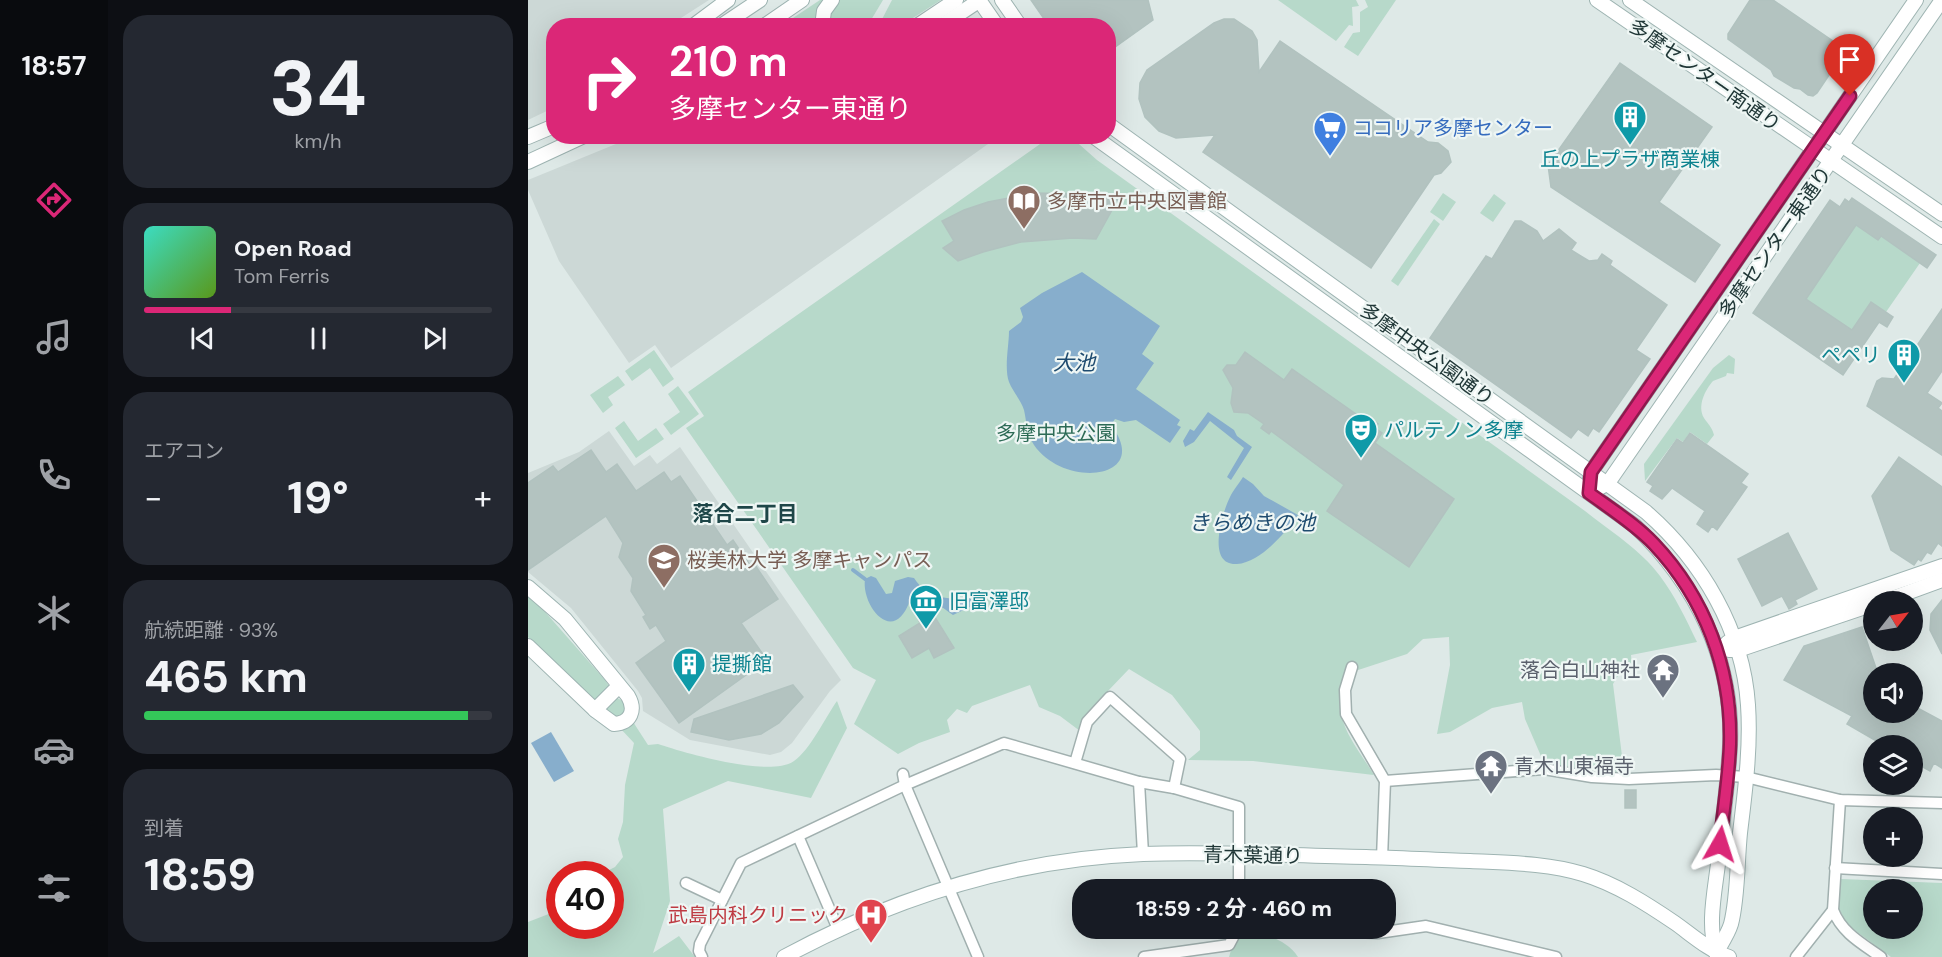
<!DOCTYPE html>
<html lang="ja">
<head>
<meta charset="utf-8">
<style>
  body { margin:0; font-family:"DM Sans","Noto Sans JP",sans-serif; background:#242831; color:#f1f3f6; height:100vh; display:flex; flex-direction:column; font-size:22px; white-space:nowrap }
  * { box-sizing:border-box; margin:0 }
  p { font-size:20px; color:#9ea1a6 }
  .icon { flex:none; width:33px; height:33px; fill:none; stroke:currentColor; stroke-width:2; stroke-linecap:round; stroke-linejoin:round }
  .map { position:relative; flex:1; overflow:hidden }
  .panel { display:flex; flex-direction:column; gap:15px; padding:15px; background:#0d0f14; width:420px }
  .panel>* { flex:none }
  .top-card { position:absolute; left:18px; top:18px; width:570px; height:126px; border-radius:24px; box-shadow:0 6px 24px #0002; background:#db2777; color:#fff; overflow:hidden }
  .needle { width:39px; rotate:59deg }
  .controls { position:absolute; left:1335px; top:591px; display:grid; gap:12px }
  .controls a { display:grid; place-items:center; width:60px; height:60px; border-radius:50%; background:#171b24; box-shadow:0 6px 24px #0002; font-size:30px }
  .speed { position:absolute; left:18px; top:861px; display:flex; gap:12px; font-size:30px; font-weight:700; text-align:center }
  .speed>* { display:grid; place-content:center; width:78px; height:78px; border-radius:50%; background:#171b24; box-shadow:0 6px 24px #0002; line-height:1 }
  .speed .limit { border:9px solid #d22; background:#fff; color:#111 }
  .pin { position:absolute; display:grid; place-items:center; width:51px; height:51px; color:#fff; margin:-62px -26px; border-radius:50% 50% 50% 0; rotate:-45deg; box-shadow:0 0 6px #0007 }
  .pin .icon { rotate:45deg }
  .me { position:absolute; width:66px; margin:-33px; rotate:6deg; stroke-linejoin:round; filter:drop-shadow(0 0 4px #0008) }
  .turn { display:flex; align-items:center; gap:21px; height:126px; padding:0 24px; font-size:27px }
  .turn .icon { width:78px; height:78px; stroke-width:2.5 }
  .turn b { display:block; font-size:42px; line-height:51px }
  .big { font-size:45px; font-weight:700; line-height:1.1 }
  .panel .tile { flex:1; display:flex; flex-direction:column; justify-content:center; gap:9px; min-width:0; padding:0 21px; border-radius:24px; background:#242831 }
  .panel .dial { align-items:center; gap:0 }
  .dial b { font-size:78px; line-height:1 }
  .song { display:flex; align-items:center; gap:18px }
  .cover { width:72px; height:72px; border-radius:9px; background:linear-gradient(135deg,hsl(170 70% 55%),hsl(90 70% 35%)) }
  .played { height:6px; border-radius:3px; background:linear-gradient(90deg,#db2777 25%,#363941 25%) }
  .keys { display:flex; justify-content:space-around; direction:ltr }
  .heat { display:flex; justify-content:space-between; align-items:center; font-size:33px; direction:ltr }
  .charge { height:9px; border-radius:4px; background:linear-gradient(90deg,#34c759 93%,#363941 0) }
  .trip { position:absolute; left:544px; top:879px; width:324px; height:60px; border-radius:24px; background:#171b24; box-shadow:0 6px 24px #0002; font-weight:700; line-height:60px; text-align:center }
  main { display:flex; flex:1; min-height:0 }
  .dock { display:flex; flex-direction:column; width:108px; justify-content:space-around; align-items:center; background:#090b0e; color:#9ea1a6 }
  .dock .icon { width:42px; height:42px }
  .dock .on { color:#db2777 }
  .dock b { font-size:27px; color:#f1f3f6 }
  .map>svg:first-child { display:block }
</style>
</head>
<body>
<main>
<nav class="dock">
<b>18:57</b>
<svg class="icon on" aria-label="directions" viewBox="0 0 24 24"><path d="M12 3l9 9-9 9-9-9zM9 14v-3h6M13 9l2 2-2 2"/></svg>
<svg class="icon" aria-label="music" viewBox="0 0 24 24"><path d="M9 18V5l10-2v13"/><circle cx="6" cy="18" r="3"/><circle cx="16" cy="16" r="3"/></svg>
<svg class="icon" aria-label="phone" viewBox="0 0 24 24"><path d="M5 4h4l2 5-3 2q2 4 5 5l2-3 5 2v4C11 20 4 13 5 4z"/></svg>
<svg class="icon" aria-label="climate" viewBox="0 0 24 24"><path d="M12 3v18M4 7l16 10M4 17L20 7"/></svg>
<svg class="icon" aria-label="car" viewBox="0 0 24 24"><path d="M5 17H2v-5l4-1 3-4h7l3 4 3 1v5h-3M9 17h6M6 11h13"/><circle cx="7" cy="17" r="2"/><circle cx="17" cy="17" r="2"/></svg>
<svg class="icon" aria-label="filters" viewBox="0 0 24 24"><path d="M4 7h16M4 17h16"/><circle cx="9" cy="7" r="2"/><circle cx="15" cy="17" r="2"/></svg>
</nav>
<section class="panel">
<div class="tile dial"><b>34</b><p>km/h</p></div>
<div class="tile">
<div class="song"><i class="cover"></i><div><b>Open Road</b><p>Tom Ferris</p></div></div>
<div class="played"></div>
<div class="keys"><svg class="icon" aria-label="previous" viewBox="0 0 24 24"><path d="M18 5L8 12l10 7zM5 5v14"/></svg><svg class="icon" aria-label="pause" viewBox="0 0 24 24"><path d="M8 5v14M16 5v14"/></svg><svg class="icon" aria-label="next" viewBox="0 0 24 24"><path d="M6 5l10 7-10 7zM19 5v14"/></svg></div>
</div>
<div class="tile"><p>エアコン</p>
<div class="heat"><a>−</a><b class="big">19°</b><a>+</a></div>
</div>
<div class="tile"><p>航続距離 · 93%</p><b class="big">465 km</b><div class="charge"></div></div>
<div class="tile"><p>到着</p><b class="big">18:59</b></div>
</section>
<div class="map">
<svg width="1414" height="957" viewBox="0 0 1414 957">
  <rect width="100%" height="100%" fill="#dee9e7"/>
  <g fill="#ccd8d6">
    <polygon points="0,0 181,0 142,25 26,26 25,108 0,120"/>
    <polygon points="105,137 105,136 470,137 143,368 127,345 101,363 31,261 0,190 0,180"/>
    <polygon points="81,431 106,466 122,455 129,464 152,447 313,680 302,691 264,743 253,752 242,755 162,740 115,711 114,698 110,691 43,608 0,572 0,473 51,452"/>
  </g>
  <g fill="#b7d9ca" fill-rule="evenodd">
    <polygon points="292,0 296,0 288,25 253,26"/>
    <polygon points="311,0 355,0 340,25 301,26 302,11"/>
    <polygon points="364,0 413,0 374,25 351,25"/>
    <polygon points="750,0 828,0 831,6 824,7 825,26 821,25 808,41"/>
    <polygon points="837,0 868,0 830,56 816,47 825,33 832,32 832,12 840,7"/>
    <path d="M522 137H543L569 160 1057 511C1082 531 1113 550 1132 576 1147 596 1158 619 1169 642L1103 655 1104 666 1093 671 1085 684 1096 772 1063 770 1016 763 997 719 994 702 964 708 922 732 909 734 922 665 921 637 895 639 879 654 818 674C801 718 824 739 846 775L725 761 660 760 672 750V731L644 695 601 669 556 716 552 731 532 716 511 707 502 685 444 706 439 713 429 709 419 720 422 732 391 743 370 754 326 724 348 680 325 668 158 428 176 416 160 392Z"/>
    <polygon points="915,193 928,202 915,221 902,212"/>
    <polygon points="966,194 978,203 965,222 952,213"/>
    <polygon points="906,219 912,224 870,286 863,281"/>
    <polygon points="1328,225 1350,240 1353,236 1392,263 1358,312 1343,302 1324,330 1278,299"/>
    <polygon points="126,350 146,379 135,387 122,368 104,381 97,371"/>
    <path d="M1201 355 1207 359 1206 374 1199 373 1198 376 1185 381C1177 390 1169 406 1176 418 1180 424 1184 427 1186 435L1179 444 1162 432 1155 442 1149 438 1117 481 1116 464 1185 368Z"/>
    <polygon points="90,376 97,385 80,397 85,405 75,413 62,395"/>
    <polygon points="150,386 171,414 143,435 135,424 152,412 140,394"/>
    <polygon points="96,421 110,441 128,428 136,439 108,458 87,428"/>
    <path d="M0 597 11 605 77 680 89 698 97 702 98 711 120 745 130 744C157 753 242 778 266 761 282 750 297 718 309 701L319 728 283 798 200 781 135 809 142 901 125 953 151 936 167 957H0V922L31 910 32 926H82V874H73L87 867 95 857 90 839 95 822 97 785 106 743 62 696 0 637Z"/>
    <path d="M1313 879 1414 883V957H1363L1325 929 1316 919 1310 906ZM1346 890H1384V928H1346Z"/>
    <path d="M719 931C738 934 759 940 770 957H701L704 947Z"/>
  </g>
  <g fill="#87aecc">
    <path d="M554 272 632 326 614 354 626 363 608 389 652 420 649 425 653 427 642 443 608 420 596 422 587 419 583 425C625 480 536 489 506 445 498 433 499 423 496 410 493 400 485 392 481 382 476 368 481 346 481 331L493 322 495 317 492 308 514 293Z"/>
    <polygon points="680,412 706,430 709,436 724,447 703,480 699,477 716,448 682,421 666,442 657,447 655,441 662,429 666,431"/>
    <path d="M715 477 725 484 736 496 770 515C757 533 733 562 709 564 677 566 695 511 702 497 705 490 711 484 715 477Z"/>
    <path d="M343 576 348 578 358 594 364 593 367 581 380 577 386 578C393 589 405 597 419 598 427 599 435 595 443 599L444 606 425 615C412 606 398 593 382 600 366 647 333 606 337 579Z"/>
    <polygon points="23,732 46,771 26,782 3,743"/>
  </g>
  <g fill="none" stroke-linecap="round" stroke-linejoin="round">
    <polyline stroke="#87aecc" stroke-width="4" points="325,570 337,579"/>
  </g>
  <g fill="#b3c3c0" stroke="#b1c2bf" stroke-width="1.5">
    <polygon points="503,0 620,0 625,20 580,52 580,26 521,26"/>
    <polygon points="1222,0 1245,0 1318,50 1289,93 1285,96 1280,95 1272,89 1266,88 1246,76 1243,70 1200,39 1200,34"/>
    <polygon points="696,19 706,19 724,31 729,40 731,72 752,41 900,142 910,143 920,151 923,162 913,173 906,175 843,268 675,152 687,135 648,138 631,131 617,117 611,99 612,83 619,70 686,23"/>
    <polygon points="1092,63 1184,127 1131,202 1192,245 1167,282 1023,187 1020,165"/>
    <polygon points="507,193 556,194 590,199 568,239 545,238 493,242 455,252 430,261 415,248 426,241 414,221 436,210 460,202"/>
    <polygon points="1324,198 1408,255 1399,268 1353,236 1350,240 1328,225 1278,299 1324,330 1343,302 1365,317 1359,327 1351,322 1315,375 1225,313 1302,200 1312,207 1317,199 1321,202"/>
    <polygon points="987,221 993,221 1009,231 1015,241 1031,229 1048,243 1043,250 1061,261 1070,260 1074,254 1084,261 1082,265 1139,305 1108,350 1122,359 1071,432 1065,428 1060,436 1050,429 1043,438 902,338 958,256 964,259"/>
    <polygon points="1414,309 1414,371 1399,393 1414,403 1410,408 1414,411 1414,455 1339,406 1349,381 1354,378 1366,379"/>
    <polygon points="717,352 756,380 764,369 838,421 841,417 850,424 847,428 854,433 847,443 926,499 881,567 799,511 816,485 743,431 741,434 733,428 736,424 720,413 706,412 703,403 705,388 695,370 699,365 708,365"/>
    <polygon points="1162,433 1220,474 1213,483 1219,487 1189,530 1184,526 1180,532 1169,524 1177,511 1144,488 1134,499 1122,491 1125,486 1119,482 1149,439 1155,443"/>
    <polygon points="63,450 78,472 89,464 108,491 136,472 143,482 152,476 199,545 205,540 224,568 227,565 250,599 213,623 239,660 151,723 108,663 138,641 128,625 122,629 115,617 118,615 103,591 105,578 91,557 95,543 78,516 0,570 0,483 25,466 30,472"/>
    <polygon points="1371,457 1414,487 1414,546 1410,543 1403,554 1399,552 1393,561 1390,559 1386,565 1363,550 1344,496"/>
    <polygon points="1260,533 1289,589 1267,600 1269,604 1261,609 1254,596 1234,606 1210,559"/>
    <polygon points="1414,600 1414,654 1402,630 1403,614"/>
    <polygon points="399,613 401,617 405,614 426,648 406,658 401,648 384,658 371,636 392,623 390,619"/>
    <polygon points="1334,627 1349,671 1346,672 1346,712 1384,712 1384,705 1414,721 1414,768 1406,763 1402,771 1384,761 1384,746 1357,746 1319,724 1324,716 1256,680 1276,646"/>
    <polygon points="265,685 275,697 251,723 233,734 201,740 163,732 166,719"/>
    <rect x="1097" y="790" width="11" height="18"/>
  </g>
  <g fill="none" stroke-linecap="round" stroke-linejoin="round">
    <g stroke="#a1b0af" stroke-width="13">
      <g id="street">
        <polyline points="824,667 817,690 818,714 857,781 854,858"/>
        <polyline points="547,763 559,722 582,697 652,759 646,788"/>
        <polyline points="375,774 377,785 450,957"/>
        <polyline points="857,781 1016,769 1064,777 1101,779 1188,775 1218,777 1312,800 1414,803"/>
        <polyline points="611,782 615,854"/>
        <path d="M1312 800 1305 910C1314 933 1333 943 1353 957"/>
        <polyline points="270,836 310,929"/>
        <polyline points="1307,868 1414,874"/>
        <polyline points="158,883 194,900"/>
        <polyline points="733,928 850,933 898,926 1028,957"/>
        <polyline points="174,957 171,951 172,944 213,863 377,785 476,743 611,782 646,788 711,807 711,890"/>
        <polyline points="616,957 701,945 710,928"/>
        <polyline points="1268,957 1305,910"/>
      </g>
    </g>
    <g stroke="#9eb4b2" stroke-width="16">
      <g id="secondary">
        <polyline points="451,0 469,26"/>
        <polyline points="474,0 492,26"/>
        <polyline points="1069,0 1414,237"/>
        <polyline points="1102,0 1414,214"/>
        <polyline points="165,26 200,0"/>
        <polyline points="193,26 232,0"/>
        <polyline points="236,26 274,0"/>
        <polyline points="294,26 296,11 304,0"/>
        <polyline points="389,26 428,0"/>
        <polyline points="413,26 452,0"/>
        <path d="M580 124 1118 512C1174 561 1215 630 1220 705 1223 748 1217 791 1212 833 1209 862 1210 897 1203 924 1200 934 1193 944 1188 953"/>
        <path d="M565 136 1107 526C1168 584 1206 660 1202 746 1200 782 1195 819 1191 855 1188 887 1178 924 1189 955"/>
        <polyline points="0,137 26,126"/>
        <polyline points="0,162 56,136"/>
        <polyline points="1062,479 1063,472 1388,0"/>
        <polyline points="1073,487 1080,483 1414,0"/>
        <path d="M0 587 37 619 100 696C108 710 103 723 86 724L67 710 91 686"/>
        <polyline points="1354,602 1414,580"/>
        <polyline points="1199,643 1206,638 1414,566"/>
        <polyline points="0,646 67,710"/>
        <polyline points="1201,650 1210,650 1346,604"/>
        <path d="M256 957C367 897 489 859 615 854 689 851 764 856 838 857 873 858 908 860 942 861 980 863 1019 863 1055 874 1088 884 1119 904 1147 923 1164 935 1180 950 1201 957"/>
      </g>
    </g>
    <use href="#street" stroke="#fff" stroke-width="10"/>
    <use href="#secondary" stroke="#fff" stroke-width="14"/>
  </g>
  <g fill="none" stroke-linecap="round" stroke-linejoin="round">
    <g stroke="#8e194d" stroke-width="15">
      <path id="route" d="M1192 844C1195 811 1201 777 1202 744 1204 669 1177 598 1126 544 1107 524 1083 509 1061 493L1063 472 1322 96"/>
    </g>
    <use href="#route" stroke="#db2777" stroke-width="10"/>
  </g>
  <defs>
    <g id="building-pin" transform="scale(1.725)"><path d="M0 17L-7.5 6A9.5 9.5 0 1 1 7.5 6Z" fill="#0f9aa8" stroke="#eef6f4"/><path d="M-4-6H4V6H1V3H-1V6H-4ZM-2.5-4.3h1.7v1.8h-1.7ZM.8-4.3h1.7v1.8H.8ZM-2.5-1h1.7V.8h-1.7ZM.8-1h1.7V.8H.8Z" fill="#fff"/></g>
    <g id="supermarket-pin" transform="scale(1.725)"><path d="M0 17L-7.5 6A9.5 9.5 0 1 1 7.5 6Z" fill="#3f7fe0" stroke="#eef6f4"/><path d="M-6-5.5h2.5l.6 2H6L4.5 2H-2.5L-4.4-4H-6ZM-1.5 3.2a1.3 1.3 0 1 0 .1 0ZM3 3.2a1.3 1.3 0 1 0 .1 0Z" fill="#fff"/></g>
    <g id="library-pin" transform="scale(1.725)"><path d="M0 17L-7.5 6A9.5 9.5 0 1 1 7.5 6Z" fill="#8d6e63" stroke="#eef6f4"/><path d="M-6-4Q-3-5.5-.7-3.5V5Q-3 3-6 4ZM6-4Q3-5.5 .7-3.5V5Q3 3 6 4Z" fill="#fff"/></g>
    <g id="theatre-pin" transform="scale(1.725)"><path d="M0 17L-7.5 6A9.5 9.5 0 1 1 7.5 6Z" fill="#0f9aa8" stroke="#eef6f4"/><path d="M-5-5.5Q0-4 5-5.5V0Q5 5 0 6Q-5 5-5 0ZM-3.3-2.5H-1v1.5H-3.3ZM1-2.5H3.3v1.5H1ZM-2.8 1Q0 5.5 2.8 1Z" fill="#fff"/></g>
    <g id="university-pin" transform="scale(1.725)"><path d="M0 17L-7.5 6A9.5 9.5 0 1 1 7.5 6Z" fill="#8d6e63" stroke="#eef6f4"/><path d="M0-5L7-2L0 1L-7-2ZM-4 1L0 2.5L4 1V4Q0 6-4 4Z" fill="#fff"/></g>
    <g id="museum-pin" transform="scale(1.725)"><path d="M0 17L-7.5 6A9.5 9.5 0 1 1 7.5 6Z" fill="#0f9aa8" stroke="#eef6f4"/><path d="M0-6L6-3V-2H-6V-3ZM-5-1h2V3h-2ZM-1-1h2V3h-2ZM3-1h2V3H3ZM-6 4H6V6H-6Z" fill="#fff"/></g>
    <g id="temple-pin" transform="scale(1.725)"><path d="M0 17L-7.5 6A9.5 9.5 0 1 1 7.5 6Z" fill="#6b7280" stroke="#eef6f4"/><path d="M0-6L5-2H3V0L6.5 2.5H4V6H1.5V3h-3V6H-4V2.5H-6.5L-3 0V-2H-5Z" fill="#fff"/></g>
    <g id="hospital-pin" transform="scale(1.725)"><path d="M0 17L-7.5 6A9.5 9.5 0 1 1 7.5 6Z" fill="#e0444e" stroke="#eef6f4"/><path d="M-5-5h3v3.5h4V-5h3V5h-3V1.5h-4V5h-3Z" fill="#fff"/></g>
  </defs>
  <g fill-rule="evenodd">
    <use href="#building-pin" x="1102" y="117"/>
    <use href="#supermarket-pin" x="802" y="128"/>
    <use href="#library-pin" x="496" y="201"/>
    <use href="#building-pin" x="1376" y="355"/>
    <use href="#theatre-pin" x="833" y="430"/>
    <use href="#university-pin" x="136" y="560"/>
    <use href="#museum-pin" x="398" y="601"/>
    <use href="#building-pin" x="161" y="664"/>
    <use href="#temple-pin" x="1135" y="670"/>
    <use href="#temple-pin" x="963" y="766"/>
    <use href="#hospital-pin" x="343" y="915"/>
  </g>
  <g text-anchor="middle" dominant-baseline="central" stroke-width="4.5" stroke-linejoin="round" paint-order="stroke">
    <g font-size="20" fill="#203737" stroke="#eef6f4">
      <text transform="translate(1177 75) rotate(35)">多摩センター南通り</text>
      <text transform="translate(1247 242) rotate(-55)">多摩センター東通り</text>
      <text transform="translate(899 354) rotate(36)">多摩中央公園通り</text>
      <text transform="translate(725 855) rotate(1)">青木葉通り</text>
    </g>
    <g font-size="20" fill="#366cbe" stroke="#eef6f4" text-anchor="start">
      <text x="825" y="128">ココリア多摩センター</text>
    </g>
    <g font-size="20" fill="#0d838f" stroke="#eef6f4" text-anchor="start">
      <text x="1102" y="159" text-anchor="middle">丘の上プラザ商業棟</text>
      <text x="1353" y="355" text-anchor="end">ペペリ</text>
      <text x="856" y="430">パルテノン多摩</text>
      <text x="421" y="601">旧富澤邸</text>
      <text x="184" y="664">提撕館</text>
    </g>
    <g font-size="20" fill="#785e54" stroke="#eef6f4" text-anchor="start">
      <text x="519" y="201">多摩市立中央図書館</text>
      <text x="159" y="560">桜美林大学 多摩キャンパス</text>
    </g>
    <g font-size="20" fill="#2d6b56" stroke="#eef6f4">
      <text x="528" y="433">多摩中央公園</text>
    </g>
    <g font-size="20" fill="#5b616d" stroke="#eef6f4" text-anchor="end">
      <text x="1112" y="670">落合白山神社</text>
      <text x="986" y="766" text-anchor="start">青木山東福寺</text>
    </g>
    <g font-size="20" fill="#be3a42" stroke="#eef6f4" text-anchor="end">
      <text x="320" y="915">武島内科クリニック</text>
    </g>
    <g font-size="21" font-style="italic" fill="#1e4b6f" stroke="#eef6f4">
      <text x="546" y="363">大池</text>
      <text x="724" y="523">きらめきの池</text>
    </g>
    <g font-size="21" font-weight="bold" fill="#1e4648" stroke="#eef6f4">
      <text x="217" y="514">落合二丁目</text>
    </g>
  </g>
</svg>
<div class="controls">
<a><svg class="needle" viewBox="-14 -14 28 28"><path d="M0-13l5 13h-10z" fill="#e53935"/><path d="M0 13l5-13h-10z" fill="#9ea1a6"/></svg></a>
<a><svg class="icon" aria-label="sound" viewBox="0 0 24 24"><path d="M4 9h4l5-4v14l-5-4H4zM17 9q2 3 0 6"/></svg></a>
<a><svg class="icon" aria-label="layers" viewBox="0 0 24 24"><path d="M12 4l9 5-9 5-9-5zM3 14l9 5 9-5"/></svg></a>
<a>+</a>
<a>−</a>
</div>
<div class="speed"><div class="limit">40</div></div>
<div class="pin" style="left:1322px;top:96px;background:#d93025"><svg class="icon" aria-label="arrive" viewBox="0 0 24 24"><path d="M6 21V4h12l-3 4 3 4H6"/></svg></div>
<svg class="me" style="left:1192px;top:844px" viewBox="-20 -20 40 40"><path d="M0-17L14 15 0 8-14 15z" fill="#db2777" stroke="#fff" stroke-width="4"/></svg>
<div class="trip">18:59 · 2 分 · 460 m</div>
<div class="top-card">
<div class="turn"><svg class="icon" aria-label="right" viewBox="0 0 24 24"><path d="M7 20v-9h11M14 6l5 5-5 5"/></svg><div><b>210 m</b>多摩センター東通り</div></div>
</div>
</div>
</main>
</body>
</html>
